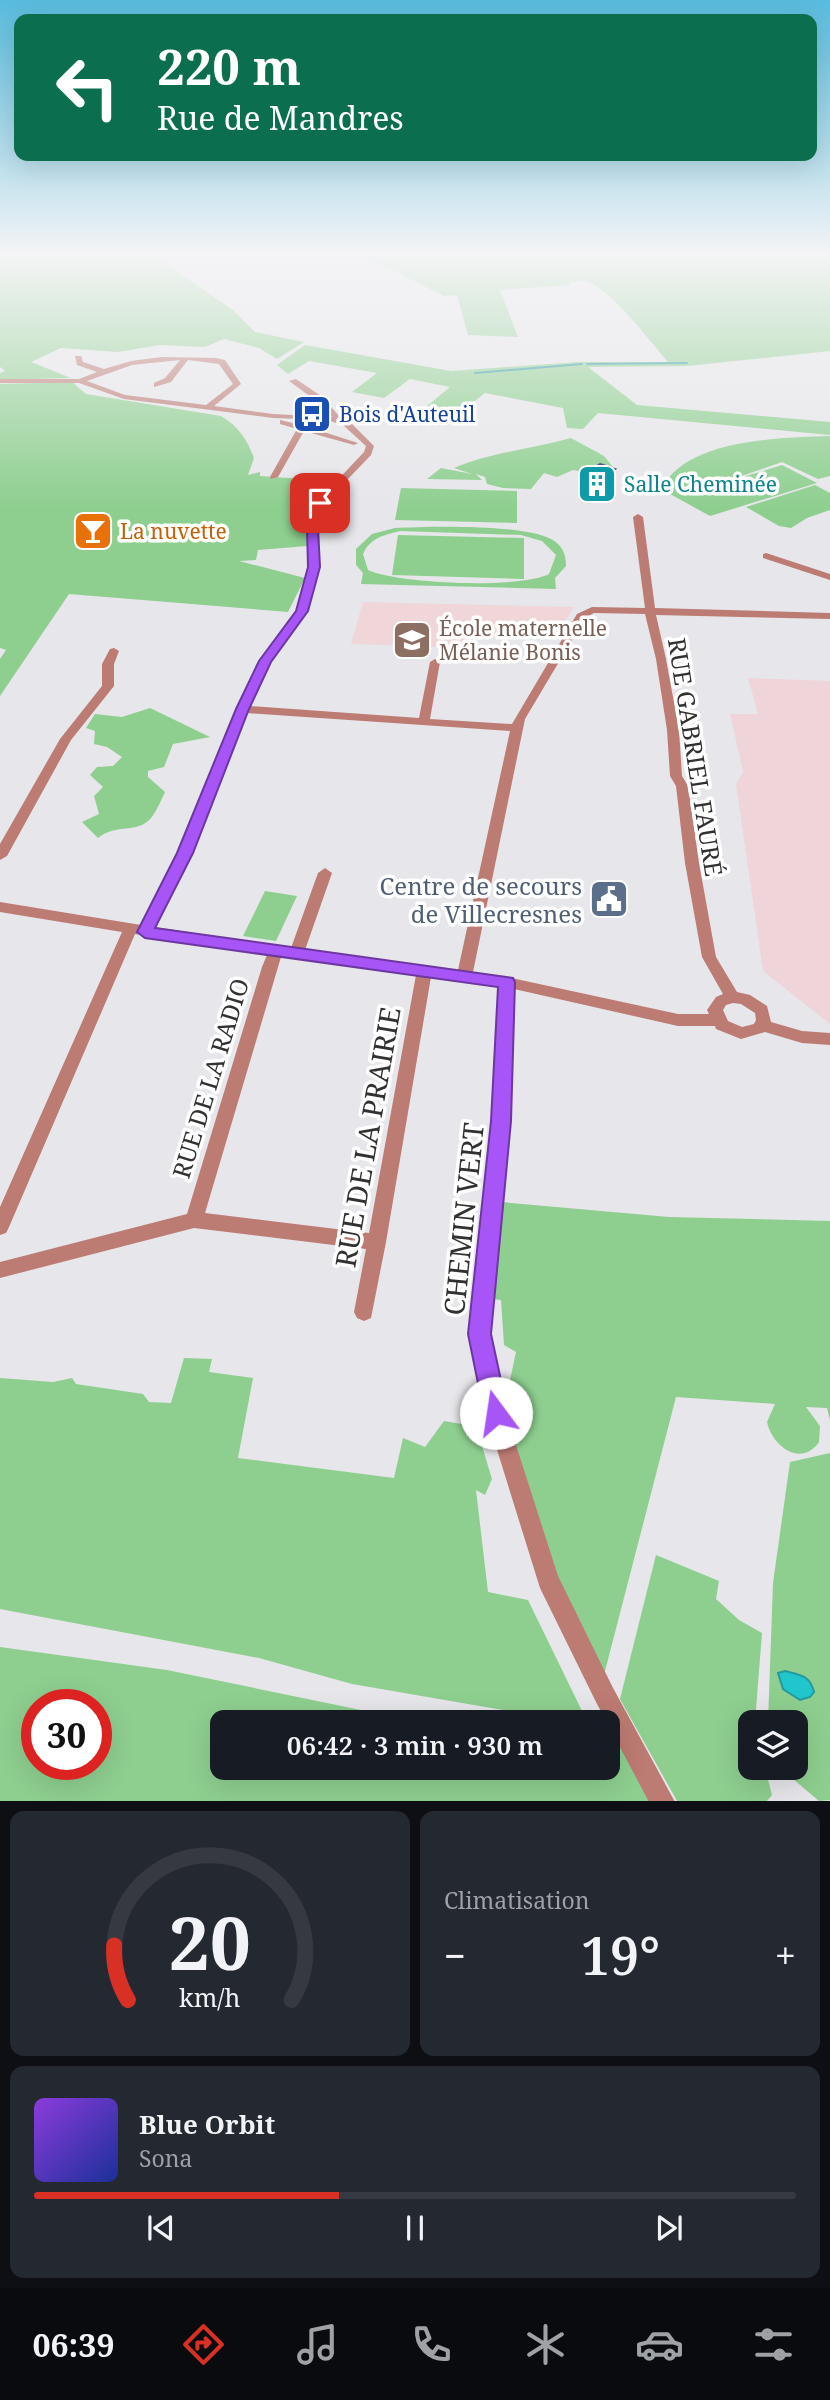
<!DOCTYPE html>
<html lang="fr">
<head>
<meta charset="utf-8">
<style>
  body { margin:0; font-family:"Noto Serif",serif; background:#242831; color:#f1f3f6; height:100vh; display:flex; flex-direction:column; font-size:26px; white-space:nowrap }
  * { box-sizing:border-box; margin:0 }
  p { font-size:23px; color:#9ea1a6 }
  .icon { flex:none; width:38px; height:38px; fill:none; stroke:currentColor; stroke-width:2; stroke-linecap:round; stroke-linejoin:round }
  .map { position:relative; height:1801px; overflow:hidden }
  .panel { display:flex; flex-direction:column; gap:10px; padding:10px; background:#0d0f14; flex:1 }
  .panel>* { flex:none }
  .guide { position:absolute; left:14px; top:14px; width:803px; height:147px; border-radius:14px; box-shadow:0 7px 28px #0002; background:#0b6e4f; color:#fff; overflow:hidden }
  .controls { position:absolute; left:738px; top:1710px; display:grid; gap:14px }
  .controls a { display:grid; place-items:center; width:70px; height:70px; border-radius:14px; background:#171b24; box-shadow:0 7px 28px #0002; font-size:35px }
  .speed { position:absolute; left:21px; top:1689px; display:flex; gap:14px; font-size:35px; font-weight:700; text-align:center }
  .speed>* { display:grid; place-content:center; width:91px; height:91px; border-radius:50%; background:#171b24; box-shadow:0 7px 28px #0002; line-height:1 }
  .speed .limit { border:10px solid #d22; background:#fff; color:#111 }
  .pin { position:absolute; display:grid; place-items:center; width:60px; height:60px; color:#fff; margin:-30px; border-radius:14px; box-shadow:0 4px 10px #0006 }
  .me { position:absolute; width:77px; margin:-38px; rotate:346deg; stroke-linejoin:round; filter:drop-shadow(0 0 5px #0008) }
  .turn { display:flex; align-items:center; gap:24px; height:147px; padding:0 28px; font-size:32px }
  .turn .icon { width:91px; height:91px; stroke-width:2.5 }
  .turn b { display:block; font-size:49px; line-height:60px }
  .big { font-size:52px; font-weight:600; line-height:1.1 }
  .panel .tile { flex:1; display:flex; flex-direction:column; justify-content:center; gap:10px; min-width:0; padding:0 24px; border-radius:14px; background:#242831 }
  .panel .dial { align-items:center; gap:0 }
  .dial svg { height:182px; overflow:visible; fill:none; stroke:#363941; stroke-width:7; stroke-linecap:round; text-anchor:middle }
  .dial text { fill:#f1f3f6; stroke:none }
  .song { display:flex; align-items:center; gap:21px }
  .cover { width:84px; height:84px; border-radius:10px; background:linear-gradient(135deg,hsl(270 70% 55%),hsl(230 70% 35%)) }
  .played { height:7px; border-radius:4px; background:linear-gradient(90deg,#d93025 40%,#363941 40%) }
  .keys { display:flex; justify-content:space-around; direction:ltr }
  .heat { display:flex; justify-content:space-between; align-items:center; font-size:38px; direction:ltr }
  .panel .tiles { flex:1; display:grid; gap:10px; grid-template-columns:1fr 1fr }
  .tile:last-child { grid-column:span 2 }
  .trip { position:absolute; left:210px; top:1710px; width:410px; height:70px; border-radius:14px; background:#171b24; box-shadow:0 7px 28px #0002; font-weight:600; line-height:70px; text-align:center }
  .tabs { display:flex; height:112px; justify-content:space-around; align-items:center; background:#090b0e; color:#9ea1a6 }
  .tabs .icon { width:49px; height:49px }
  .tabs .active { color:#d93025 }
  .tabs b { font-size:32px; color:#f1f3f6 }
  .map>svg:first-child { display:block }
</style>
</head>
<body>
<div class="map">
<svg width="830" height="1802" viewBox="0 0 830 1802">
  <rect width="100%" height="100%" fill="#e7e6ea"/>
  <polygon fill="#efd5da" points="748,678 830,681 830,1024 763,971 736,784 743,772 730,714 758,714"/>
  <polygon fill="#f0d5d9" points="363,602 574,607 554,638 474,636 472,648 351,644"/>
  <g fill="#8ecf8f" fill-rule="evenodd">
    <polygon points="0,256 154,256 233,310 255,332 304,342 277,359 259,348 224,339 205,347 160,345 118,352 61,348 31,362 71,378 0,380 0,373 5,371 0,367"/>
    <path d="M364 256H830V351L687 366 588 367 637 405 830 422V435L598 413 583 429 567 428 563 408 485 393 461 412 427 406 450 387 410 379 384 398 352 392 377 373 309 361 288 374 277 365 305 345 451 371 579 362H668C648 339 617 297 591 283 585 279 576 281 569 283L571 285 500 290 518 337 468 335 457 295 444 296Z"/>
    <path d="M72 382 86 394 221 416C238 426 247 439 254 458L248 475 260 472V476L334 481C315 499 305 520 307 546L258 550 256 560 239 561 305 578 288 612 69 594 0 696V659L6 650 0 648V384Z"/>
    <path d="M830 436V476L818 479 782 462 701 490 782 465 817 483 710 516 661 489C687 438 780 438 830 436Z"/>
    <path d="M571 438 604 456 613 467 604 476 573 470 557 477 544 473 531 489 503 488 487 484 485 477 476 474 482 480 427 479 441 468 472 474 454 468C491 452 532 449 571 438Z"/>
    <polygon points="815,485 830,493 830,510 807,518 791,528 779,526 746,507"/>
    <polygon points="401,488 517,491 517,523 395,520"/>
    <path d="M395 528C430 526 522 524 551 539 562 545 566 553 566 566L555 578 556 589 361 584 363 573 356 565V549L372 534ZM400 531 521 535 542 541 556 555 549 574C520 589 399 584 368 570L363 554C370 538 384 535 400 531Z"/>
    <polygon points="398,535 524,538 524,579 392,575"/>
    <path d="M150 708 210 737 173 744 164 767 148 771V777L165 792C161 800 157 811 151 818 138 834 116 823 98 838L82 822 99 814 94 796 103 787 90 775 97 767 113 766 122 757 107 747 94 744 95 731 86 728 95 714 122 717Z"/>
    <polygon points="265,891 297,896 276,941 243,936"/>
    <path d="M501 1202 669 1217 830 1221V1420L827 1408 806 1407 820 1426 819 1442C801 1468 772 1446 767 1422L775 1404 676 1397 604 1675 553 1570 523 1478 498 1384 509 1385 516 1352 504 1345 501 1300 491 1299Z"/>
    <path d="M184 1358 212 1359 209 1372 253 1378 238 1458 394 1478 403 1438 425 1447 444 1421 462 1424 478 1433 492 1479 485 1495 476 1490 488 1592 528 1600 582 1711 603 1716 641 1751 653 1801H0V1647L167 1670 419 1722H222V1768H607V1722H534L520 1713 352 1684 259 1658 0 1609V1378L53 1382 72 1378 76 1384 143 1394 149 1402 171 1403ZM37 1704H96V1764H37Z"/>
    <polygon points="830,1453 830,1800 819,1801 780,1768 796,1768 796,1722 768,1722 773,1583 790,1462"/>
    <polygon points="656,1555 719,1581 716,1599 739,1620 762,1633 755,1722 751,1722 751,1768 765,1768 772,1795 767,1801 677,1801 620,1699"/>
  </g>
  <path fill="#21c6cc" stroke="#26999e" stroke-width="2" d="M785 1671C800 1675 810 1675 814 1692L810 1697 800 1700 783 1689 778 1673Z"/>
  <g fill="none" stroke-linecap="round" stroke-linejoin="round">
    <g stroke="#26999e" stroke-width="2">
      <polyline points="587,364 687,363"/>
      <polyline points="475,373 582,364"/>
    </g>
    <g fill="#bc7b73" fill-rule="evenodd">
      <path d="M75 356H81L83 362 104 369 131 361 162 357 216 358 225 360 241 384 214 406 273 414 332 417 315 400 289 381 296 379 321 396 343 420 349 421 374 446 371 455 324 504 318 528 319 567 307 611 270 661 249 706 419 718 430 662 435 659 440 662 430 719 512 724 577 614 592 607 645 608 633 517 638 514 643 517 655 608 830 613V619L656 615 666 659 679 730 682 776 688 786 699 863 716 957 737 992 750 995 767 1006 771 1022 802 1031 830 1033V1045L802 1043 765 1032 741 1039 716 1029 715 1026H678L514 989 509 1121 489 1334 499 1392 558 1576 612 1686 675 1802H649L596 1702 540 1588 479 1392 469 1334 493 1121 499 986 431 977 386 1242 371 1318 364 1321 357 1318 354 1312 366 1249 194 1228 0 1278V1262L187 1214 262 967 267 955 135 934 9 1227 6 1233 0 1235V1207L122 932 0 912V902L141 925 178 853 236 709 260 661 297 611 309 567 308 528 316 503 364 452 366 446 343 425 327 420 273 418 124 399 79 383H0V379H79L97 372 77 365ZM180 360 165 378 154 383V387L171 382 188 360 219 364 233 384 206 405 125 395 87 381 132 365ZM594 613 645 614 656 659 667 730 670 776 676 786 685 863 702 957 723 994 716 997 707 1010 709 1014H678L507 977 473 972 525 719 585 618ZM246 713 510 731 458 970 305 950 332 873 325 868 318 873 291 948 155 927 192 853ZM281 957 416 975 369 1233 205 1213ZM733 1003 741 1004 755 1013 756 1020 754 1024 742 1027 728 1021 723 1010 726 1005Z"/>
      <polygon points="280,420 301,425 305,421 311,421 312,423 308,427 358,443 354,445 304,431 278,477 271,479 270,477 297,429 280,424"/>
      <polygon points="766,553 830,574 830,580 763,558 763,554"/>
      <polygon points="114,648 119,651 114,664 114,686 71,740 7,856 0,860 0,844 60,739 102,686 102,664 110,649"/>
    </g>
  </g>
  <polygon fill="#584083" points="615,469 613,481 599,490 585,485 586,473"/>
  <polygon fill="#47346a" points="615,469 613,481 599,490 600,478"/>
  <polygon fill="#664a98" stroke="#47346a" stroke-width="2" points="600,464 615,469 600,478 586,473"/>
  <linearGradient id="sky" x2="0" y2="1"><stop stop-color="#58bbdd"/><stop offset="0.5" stop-color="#f4f4f6"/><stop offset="1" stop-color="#f4f4f6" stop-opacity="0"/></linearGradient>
  <rect width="830" height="508" fill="url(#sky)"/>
  <polygon fill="#a855f7" stroke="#6d37a1" stroke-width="2" points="320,500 325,503 318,528 320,567 308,611 271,662 249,709 193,853 155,928 513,978 515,982 511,1121 491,1334 508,1413 504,1422 496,1425 488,1422 484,1413 468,1334 491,1121 498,987 145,938 137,932 177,853 236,709 259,661 296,611 308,567 307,528 315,503"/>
  <defs>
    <g id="bus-square" transform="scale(2.0125)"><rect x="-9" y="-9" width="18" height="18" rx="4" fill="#1a4fb4" stroke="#fff"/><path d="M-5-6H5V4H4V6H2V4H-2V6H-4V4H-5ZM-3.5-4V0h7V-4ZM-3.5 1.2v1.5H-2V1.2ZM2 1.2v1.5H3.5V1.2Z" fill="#fff"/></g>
    <g id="building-square" transform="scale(2.0125)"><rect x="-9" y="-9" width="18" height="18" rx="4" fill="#0f9aa8" stroke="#fff"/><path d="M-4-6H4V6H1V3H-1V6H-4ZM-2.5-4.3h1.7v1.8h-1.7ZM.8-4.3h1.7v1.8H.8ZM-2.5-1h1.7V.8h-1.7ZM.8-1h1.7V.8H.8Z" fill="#fff"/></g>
    <g id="bar-square" transform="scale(2.0125)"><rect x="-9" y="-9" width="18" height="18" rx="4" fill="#e8710a" stroke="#fff"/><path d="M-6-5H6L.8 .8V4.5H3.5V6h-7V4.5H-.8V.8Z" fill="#fff"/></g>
    <g id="school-square" transform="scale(2.0125)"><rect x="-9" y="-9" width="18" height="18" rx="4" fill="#8d6e63" stroke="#fff"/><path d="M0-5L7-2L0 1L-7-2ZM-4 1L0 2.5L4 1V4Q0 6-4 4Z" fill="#fff"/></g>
    <g id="civic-square" transform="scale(2.0125)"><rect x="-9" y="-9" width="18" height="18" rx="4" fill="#5c6f8a" stroke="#fff"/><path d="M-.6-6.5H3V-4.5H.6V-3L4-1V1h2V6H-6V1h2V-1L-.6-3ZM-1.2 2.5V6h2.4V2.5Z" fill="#fff"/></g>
  </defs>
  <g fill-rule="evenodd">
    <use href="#bus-square" x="312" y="414"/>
    <use href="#building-square" x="597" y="484"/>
    <use href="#bar-square" x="93" y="531"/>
    <use href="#school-square" x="412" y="640"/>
    <use href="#civic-square" x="609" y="899"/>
  </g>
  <g text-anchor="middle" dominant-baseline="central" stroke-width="7" stroke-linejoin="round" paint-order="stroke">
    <g font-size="21" fill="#164399" stroke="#fff" text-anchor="start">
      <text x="339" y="414">Bois d'Auteuil</text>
    </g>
    <g font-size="21" fill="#0d838f" stroke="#fff" text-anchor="start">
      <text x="624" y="484">Salle Cheminée</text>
    </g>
    <g font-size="21" fill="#c56008" stroke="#fff" text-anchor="start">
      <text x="120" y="531">La nuvette</text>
    </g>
    <g font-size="21" fill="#785e54" stroke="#fff" text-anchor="start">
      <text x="439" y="628">École maternelle<tspan x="439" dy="24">Mélanie Bonis</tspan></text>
    </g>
    <g font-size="24" fill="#313132" stroke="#fff">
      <text transform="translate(696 757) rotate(81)">RUE GABRIEL FAURÉ</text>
      <text transform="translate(210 1078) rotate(-73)">RUE DE LA RADIO</text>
    </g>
    <g font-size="24" fill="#4e5e75" stroke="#fff" text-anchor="end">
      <text x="582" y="885">Centre de secours<tspan x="582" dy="28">de Villecresnes</tspan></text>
    </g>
    <g font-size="28" fill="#313132" stroke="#fff">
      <text transform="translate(367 1137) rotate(-80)">RUE DE LA PRAIRIE</text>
      <text transform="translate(463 1219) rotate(-84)">CHEMIN VERT</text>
    </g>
  </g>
</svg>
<div class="controls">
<a><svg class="icon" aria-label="layers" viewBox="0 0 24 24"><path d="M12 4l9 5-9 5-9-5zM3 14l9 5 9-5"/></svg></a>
</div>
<div class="speed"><div class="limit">30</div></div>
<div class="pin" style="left:320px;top:503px;background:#d93025"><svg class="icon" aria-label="arrive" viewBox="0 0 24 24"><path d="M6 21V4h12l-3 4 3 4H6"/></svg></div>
<svg class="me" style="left:496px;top:1413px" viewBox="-20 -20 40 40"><circle r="19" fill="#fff"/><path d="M0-13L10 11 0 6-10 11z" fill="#a855f7"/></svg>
<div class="trip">06:42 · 3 min · 930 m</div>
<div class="guide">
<div class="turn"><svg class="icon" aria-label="left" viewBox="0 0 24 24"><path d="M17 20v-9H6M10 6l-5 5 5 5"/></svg><div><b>220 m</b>Rue de Mandres</div></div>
</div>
</div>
<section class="panel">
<div class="tiles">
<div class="tile dial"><svg viewBox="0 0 100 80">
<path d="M14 69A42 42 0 1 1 86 69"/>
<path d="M14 69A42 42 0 0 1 8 45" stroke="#d93025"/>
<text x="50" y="56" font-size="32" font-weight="700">20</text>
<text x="50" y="72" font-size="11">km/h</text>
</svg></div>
<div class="tile"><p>Climatisation</p>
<div class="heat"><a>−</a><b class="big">19°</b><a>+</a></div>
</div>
<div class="tile">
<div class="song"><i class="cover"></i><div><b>Blue Orbit</b><p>Sona</p></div></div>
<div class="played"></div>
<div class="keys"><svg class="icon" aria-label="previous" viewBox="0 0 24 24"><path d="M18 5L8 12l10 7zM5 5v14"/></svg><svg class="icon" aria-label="pause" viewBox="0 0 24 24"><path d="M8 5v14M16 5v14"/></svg><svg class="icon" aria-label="next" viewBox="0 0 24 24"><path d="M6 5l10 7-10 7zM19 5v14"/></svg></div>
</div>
</div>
</section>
<nav class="tabs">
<b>06:39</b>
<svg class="icon active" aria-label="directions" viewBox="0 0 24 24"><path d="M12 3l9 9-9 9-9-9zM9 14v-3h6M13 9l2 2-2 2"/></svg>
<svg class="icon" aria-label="music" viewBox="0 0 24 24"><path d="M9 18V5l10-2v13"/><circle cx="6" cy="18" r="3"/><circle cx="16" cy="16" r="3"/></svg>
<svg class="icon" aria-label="phone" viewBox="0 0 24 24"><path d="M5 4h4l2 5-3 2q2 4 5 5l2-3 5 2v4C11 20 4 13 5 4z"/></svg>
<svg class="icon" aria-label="climate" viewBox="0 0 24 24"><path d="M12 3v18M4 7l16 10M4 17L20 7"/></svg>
<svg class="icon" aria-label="car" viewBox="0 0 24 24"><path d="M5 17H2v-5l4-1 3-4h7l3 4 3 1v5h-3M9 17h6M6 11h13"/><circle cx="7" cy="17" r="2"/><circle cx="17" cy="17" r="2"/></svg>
<svg class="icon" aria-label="filters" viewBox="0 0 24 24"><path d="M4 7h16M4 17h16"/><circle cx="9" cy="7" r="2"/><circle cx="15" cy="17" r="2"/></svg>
</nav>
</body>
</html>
